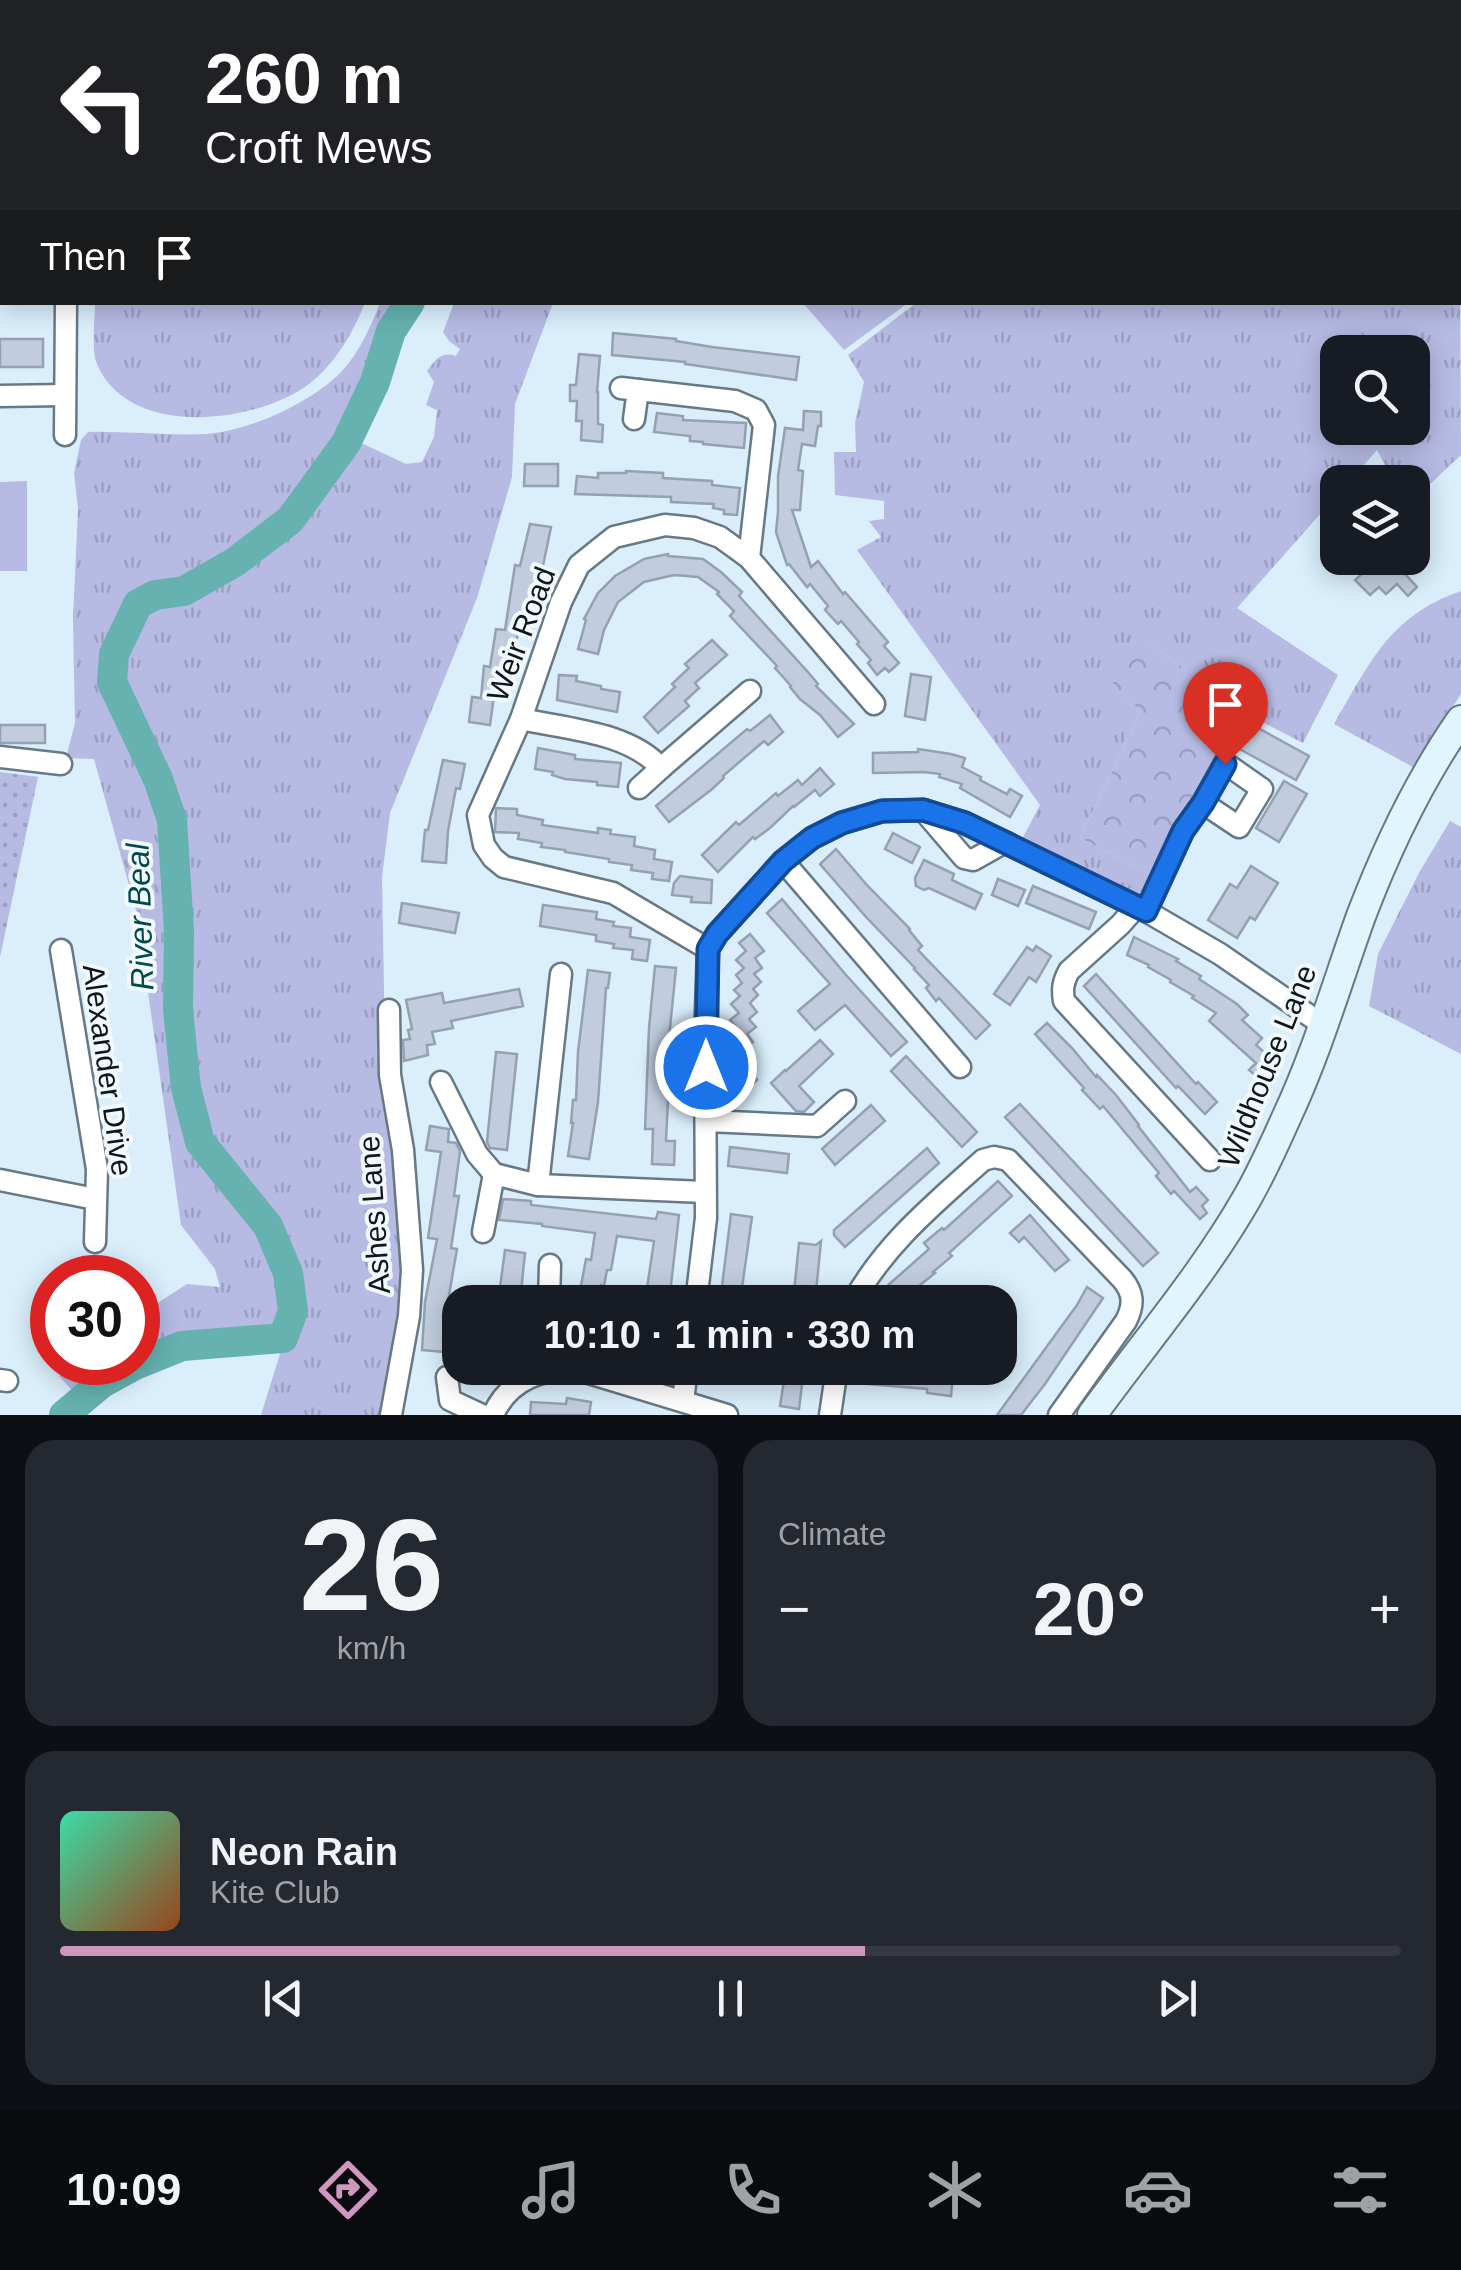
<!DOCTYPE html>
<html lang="en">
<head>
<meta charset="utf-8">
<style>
  body { margin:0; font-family:Helvetica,sans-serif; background:#242831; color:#f1f3f6; height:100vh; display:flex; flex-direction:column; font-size:38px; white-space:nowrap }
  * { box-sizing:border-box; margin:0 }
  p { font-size:32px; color:#9ea1a6 }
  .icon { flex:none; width:55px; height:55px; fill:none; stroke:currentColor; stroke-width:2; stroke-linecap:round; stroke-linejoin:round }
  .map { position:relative; height:1415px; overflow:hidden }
  .sheet { display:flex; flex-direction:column; gap:25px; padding:25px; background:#0d0f14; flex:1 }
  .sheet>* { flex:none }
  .banner { position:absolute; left:0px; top:0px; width:1462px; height:305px; box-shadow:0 5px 25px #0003; background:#202124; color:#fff; overflow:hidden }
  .fabs { position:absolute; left:1320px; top:335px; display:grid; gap:20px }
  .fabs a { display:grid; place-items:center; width:110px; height:110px; border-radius:20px; background:#171b24; box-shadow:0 5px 25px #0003; font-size:50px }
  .speed { position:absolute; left:30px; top:1255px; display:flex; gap:20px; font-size:50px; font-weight:700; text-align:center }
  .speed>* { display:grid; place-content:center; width:130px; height:130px; border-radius:50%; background:#171b24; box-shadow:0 5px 25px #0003; line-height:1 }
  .speed .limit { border:15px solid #d22; background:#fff; color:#111 }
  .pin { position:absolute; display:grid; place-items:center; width:85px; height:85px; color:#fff; margin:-102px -42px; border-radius:50% 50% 50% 0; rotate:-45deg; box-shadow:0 0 10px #0007 }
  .pin .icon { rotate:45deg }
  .me { position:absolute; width:110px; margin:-55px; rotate:0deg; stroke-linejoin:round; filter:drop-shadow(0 0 8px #0008) }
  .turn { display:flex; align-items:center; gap:35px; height:210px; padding:0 40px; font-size:45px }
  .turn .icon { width:130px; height:130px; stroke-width:2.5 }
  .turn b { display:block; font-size:70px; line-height:85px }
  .then { display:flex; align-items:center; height:95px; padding:0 40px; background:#0003; gap:20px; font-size:38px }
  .big { font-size:75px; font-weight:700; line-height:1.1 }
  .sheet .tile { flex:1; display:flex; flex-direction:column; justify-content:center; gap:15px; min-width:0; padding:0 35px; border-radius:30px; background:#242831 }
  .sheet .dial { align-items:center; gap:0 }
  .dial b { font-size:130px; line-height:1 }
  .song { display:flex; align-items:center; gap:30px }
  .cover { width:120px; height:120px; border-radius:15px; background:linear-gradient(135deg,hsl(160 70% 55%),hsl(20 70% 35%)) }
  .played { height:10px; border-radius:5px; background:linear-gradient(90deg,#cf97be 60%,#363941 60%) }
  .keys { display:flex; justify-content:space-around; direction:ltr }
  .heat { display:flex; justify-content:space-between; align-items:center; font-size:55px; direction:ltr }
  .sheet .tiles { flex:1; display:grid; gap:25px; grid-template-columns:1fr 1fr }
  .tile:last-child { grid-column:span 2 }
  .trip { position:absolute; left:442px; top:1285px; width:575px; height:100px; border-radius:30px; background:#171b24; box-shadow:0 5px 25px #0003; font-weight:700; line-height:100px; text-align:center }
  .tab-bar { display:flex; height:160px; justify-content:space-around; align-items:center; background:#090b0e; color:#9ea1a6 }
  .tab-bar .icon { width:70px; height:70px }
  .tab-bar .active { color:#cf97be }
  .tab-bar b { font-size:45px; color:#f1f3f6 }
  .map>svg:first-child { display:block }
</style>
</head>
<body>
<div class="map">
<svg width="1461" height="1415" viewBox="0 0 1461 1415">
  <defs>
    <pattern id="grass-tufts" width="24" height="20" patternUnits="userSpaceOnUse" patternTransform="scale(2.5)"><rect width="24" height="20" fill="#b7bae3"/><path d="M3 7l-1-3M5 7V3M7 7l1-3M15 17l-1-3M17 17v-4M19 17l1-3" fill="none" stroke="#9c9fc2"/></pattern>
    <pattern id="forest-crowns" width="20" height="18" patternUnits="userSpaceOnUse" patternTransform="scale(2.5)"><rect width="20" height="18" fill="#b7bae3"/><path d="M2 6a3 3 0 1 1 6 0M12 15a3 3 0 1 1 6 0" fill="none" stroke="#9c9fc2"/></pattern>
    <pattern id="garden-dots" width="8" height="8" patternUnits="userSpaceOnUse" patternTransform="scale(2.5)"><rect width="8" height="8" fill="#b7bae3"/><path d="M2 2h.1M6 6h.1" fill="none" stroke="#9c9fc2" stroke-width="1.8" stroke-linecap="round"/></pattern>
  </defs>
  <rect width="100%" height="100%" fill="#daeefc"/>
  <g fill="url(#grass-tufts)" fill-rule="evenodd">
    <polygon points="679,0 1359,0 1360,2 676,2"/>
    <path d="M1460 282 1461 455 1413 500 1412 482H1394L1377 450 1349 482H1338L1337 495 1237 608 1338 675 1303 743 1247 714 1148 642 1112 689 1135 705 1140 713 1080 838 1152 875 1140 896 1022 839 1040 805 857 550 881 537 869 521 884 519V501L835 495 834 452H856L855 423 864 382 848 355 916 303 1460 302ZM1338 352H1412V428H1338Z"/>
    <path d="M95 303V302L365 303C352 334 336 363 309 384 256 424 128 439 97 364 91 351 95 318 95 303Z"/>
    <path d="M380 303H400L377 362 343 437 287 516 221 564 179 586 152 585 134 594 117 620 105 667 108 686 152 784 162 821 172 934 171 1017 180 1089 196 1147 263 1232 280 1271 286 1306 283 1322C255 1342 222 1335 190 1340 171 1343 154 1352 138 1360L139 1315 187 1284 220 1287 215 1269 181 1225 137 914 94 759 66 758 75 723 73 620 78 509 74 473 81 440 88 432C127 431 166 436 205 434 247 432 314 402 343 370 360 351 371 326 380 303Z"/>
    <path d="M454 303H553L515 404 512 477 477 598 390 813 382 877 385 1046 408 1281 388 1415H261L283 1344 297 1333 305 1316 302 1285 290 1248 218 1146 203 1107 189 1030 187 872 177 802 125 688 120 662 130 635 141 616 156 605 185 599 196 594 274 547 297 529 321 492 359 442 406 464 422 462 434 437 437 410 426 405 434 382 427 371C436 359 441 351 456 356L460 349 449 341 443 332Z"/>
    <polygon points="803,303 908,303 844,350"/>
    <path d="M1461 591V694L1413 767 1334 724C1370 663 1389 616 1461 591Z"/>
    <polygon points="1450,821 1461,827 1461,1054 1369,1006 1378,954 1420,871"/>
    <polygon points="76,1363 76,1362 133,1363 101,1379 78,1397 59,1376"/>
  </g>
  <polygon fill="url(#forest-crowns)" points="1148,642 1247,714 1152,875 1080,838 1140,713 1135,705 1111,689 1113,683 1142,645"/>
  <polygon fill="url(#garden-dots)" points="0,772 38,777 0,957"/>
  <polygon fill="#b7bae3" points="27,481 27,571 0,571 0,482"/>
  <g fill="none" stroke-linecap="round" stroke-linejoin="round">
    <g stroke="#65b2b1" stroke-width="30">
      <polyline points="539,2 540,0"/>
      <polyline points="64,1415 102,1383 135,1365 182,1346 283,1338 293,1311 288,1273 268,1226 200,1142 186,1088 178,1010 179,931 172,820 158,779 112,682 114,654 138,604 155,595 184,591 235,562 290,520 346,443 375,382 391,331 410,302"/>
    </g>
  </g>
  <g fill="#c1cddf" stroke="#95a0b1" stroke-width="2.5">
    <polygon points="613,333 676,339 676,341 712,347 799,357 796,380 685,364 685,362 612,355"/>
    <rect x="0" y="339" width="43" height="28"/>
    <polygon points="579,354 600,356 597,392 598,392 598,424 603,425 602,442 581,440 582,421 576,421 577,401 570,401 570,385 576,385"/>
    <polygon points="804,411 821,412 821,426 818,426 815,446 802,444 798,470 803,471 800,510 792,510 811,567 818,561 843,594 845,592 888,642 884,646 899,663 889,672 885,668 877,675 868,663 871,660 857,644 859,642 841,621 838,624 825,610 828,606 810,584 807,587 789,564 787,565 776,532 778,512 778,476 785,428 803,430"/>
    <polygon points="657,413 683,416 683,420 746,423 744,448 703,444 703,442 690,441 690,436 654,432"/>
    <polygon points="525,464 558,464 558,486 524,486"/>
    <polygon points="626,471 663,473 663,478 712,481 712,485 740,488 737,515 724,514 724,510 713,508 714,504 671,502 671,497 575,494 577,476 598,478 598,473 626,473"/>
    <polygon points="530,524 551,527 538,590 532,589 527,626 519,625 514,657 508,656 506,689 495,688 490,725 469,722 472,697 481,698 484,666 490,667 496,629 505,630 515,565 520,566"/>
    <polygon points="668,554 668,556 703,559 721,572 742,592 739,596 807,671 818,684 816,686 854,724 838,737 820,715 800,699 790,687 791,686 775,668 777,666 730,616 734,611 717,594 719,592 698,577 674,575 644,582 618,602 604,630 598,654 578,649 586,620 584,619 598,593 615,576 644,559"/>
    <polygon points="1380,558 1390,558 1417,587 1408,596 1397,584 1386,594 1379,587 1370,595 1355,580"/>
    <polygon points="712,640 727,655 695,683 699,688 685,701 689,706 658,733 644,717 675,687 672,684 689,668 685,664"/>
    <polygon points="911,674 931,677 925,720 905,716"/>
    <polygon points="559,675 577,676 576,681 601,686 601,689 620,692 617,712 557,700"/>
    <polygon points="770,715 783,732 768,745 764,741 723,776 724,778 711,790 669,822 656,806 747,729 750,731"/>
    <polygon points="1238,717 1309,756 1296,780 1225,741"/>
    <rect x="0" y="725" width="45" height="18"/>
    <polygon points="538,748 575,755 575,759 621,763 618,787 597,785 597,782 565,779 552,775 553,772 535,769"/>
    <polygon points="918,749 951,754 965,758 962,767 981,777 980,780 1007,794 1010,789 1022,796 1010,817 960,788 962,784 939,777 940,774 924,772 873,773 873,753 918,752"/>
    <polygon points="443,760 465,764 460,789 456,788 448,831 446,863 422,861 425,830 428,830"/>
    <polygon points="820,768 834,784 820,796 815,790 794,807 793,806 770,828 755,839 753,837 718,872 702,855 736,822 739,825 776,793 778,796 798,780 802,785"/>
    <polygon points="1284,781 1307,794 1279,842 1256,828"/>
    <polygon points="496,808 517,809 517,815 543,820 542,825 598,833 598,828 611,830 610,834 635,837 634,846 655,850 654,859 672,862 669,881 652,879 653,873 631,870 632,865 609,862 609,859 565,852 565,850 541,847 542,843 518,839 519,833 495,832"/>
    <polygon points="893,833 920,847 912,863 885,849"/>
    <polygon points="836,849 866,884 910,929 909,930 922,946 918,950 990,1025 976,1039 939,998 936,1001 926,988 929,985 914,969 915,968 866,917 820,864"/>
    <polygon points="924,860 954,874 952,880 982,894 975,909 929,888 924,890 916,886 915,878"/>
    <polygon points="1251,866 1278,883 1255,920 1250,917 1237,938 1208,920 1230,884 1237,888"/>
    <polygon points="680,876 712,880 711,903 691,902 692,897 672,895 674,883"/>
    <polygon points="998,879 1025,890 1018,906 992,895"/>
    <polygon points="1033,886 1096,912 1089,929 1026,903"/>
    <polygon points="782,899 846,975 907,1042 891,1056 845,1005 815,1030 798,1011 830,984 767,913"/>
    <polygon points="402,903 459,913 455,933 399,923"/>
    <polygon points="543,905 597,912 596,919 614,922 613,926 631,928 630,937 650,940 647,961 632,959 633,950 613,948 614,944 596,941 596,935 540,926"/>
    <polygon points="750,934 764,951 755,958 762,968 754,974 761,982 753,989 758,995 750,1003 757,1012 749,1019 756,1027 747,1034 753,1042 744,1049 752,1057 743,1065 757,1080 737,1097 724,1080 732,1074 724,1066 733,1058 726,1050 735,1042 728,1035 737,1028 730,1020 739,1013 731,1004 740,996 734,990 742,983 736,975 744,968 736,960 746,951 739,943"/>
    <polygon points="1134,937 1178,959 1176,961 1201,976 1199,979 1237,1004 1248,1015 1242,1020 1262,1038 1256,1045 1276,1063 1261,1080 1249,1070 1256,1063 1209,1021 1216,1013 1192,998 1194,996 1170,982 1171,980 1148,967 1149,965 1127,955"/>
    <polygon points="1036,946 1051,956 1036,982 1029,977 1010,1005 994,994 1027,947 1033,951"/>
    <polygon points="655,966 676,968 669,1038 671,1038 666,1141 675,1141 674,1165 652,1164 653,1129 645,1129 649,1028"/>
    <polygon points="588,970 610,973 608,988 606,988 598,1102 589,1159 568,1156 573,1123 571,1123 573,1100 576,1100 578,1052"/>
    <polygon points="1096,974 1196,1084 1198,1082 1217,1102 1205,1114 1178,1086 1176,1088 1084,986"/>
    <polygon points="519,989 523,1006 451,1021 453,1028 432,1032 435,1044 427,1045 428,1055 404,1061 403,1040 410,1039 408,1030 412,1029 406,1000 442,993 444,1003"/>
    <polygon points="1047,1023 1072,1048 1096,1077 1097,1075 1116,1095 1139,1125 1138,1126 1190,1192 1196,1187 1208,1200 1202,1206 1207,1213 1200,1219 1174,1191 1171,1194 1156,1176 1159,1173 1103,1106 1100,1109 1082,1090 1084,1088 1035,1034"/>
    <polygon points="820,1040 833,1054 799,1086 814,1102 804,1112 796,1111 771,1083 785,1070 786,1071"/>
    <polygon points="496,1052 517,1054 507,1150 490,1148 487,1142"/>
    <polygon points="906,1056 977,1132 962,1147 891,1071"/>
    <polygon points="1020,1104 1158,1253 1143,1266 1005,1117"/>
    <polygon points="871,1105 885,1121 835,1165 822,1149"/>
    <polygon points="430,1126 449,1129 448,1142 456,1143 460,1151 454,1196 459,1196 451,1248 457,1249 445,1318 447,1318 444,1352 422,1350 425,1302 437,1239 428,1238 441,1152 426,1150"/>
    <polygon points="730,1147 789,1154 787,1173 728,1166"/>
    <polygon points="927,1148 939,1163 845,1247 834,1235 834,1230"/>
    <polygon points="998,1181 1012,1196 949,1253 952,1256 933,1272 935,1273 899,1302 869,1302 929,1249 924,1243 942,1228 944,1230"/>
    <polygon points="503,1199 531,1201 531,1205 656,1219 658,1212 679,1215 669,1302 645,1302 654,1241 617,1236 611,1270 607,1270 604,1286 601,1285 598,1302 578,1302 586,1259 591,1260 595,1233 542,1226 542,1224 499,1220"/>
    <polygon points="731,1214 752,1217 740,1302 720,1302"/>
    <polygon points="1030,1215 1069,1260 1055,1271 1024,1237 1019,1242 1010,1233"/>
    <polygon points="821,1241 815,1302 793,1302 799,1243 816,1245"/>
    <polygon points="505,1250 525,1253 520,1302 498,1302"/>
    <polygon points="1087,1287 1103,1298 1045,1384 1021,1415 997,1415 1077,1305"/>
    <polygon points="786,1368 804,1368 799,1409 780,1406"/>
    <polygon points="857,1368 953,1375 951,1396 927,1393 927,1389 856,1383"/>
    <polygon points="567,1398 591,1402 589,1415 530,1415 531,1402 566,1404"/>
  </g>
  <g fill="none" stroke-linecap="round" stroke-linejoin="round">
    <g stroke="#677985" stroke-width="25">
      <g id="minor">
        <polyline points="69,2 69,0"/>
        <polyline points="621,388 735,401 756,410 764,425 749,558"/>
        <polyline points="0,396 64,395"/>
        <polyline points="634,419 638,390"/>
        <polyline points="65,435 66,302"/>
        <path d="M521 719C567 729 629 732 661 768L750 691"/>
        <polyline points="0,757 61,764"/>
        <polyline points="639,788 661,768"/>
        <polyline points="923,810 964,858 973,860 1005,842"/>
        <polyline points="783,861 960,1067"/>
        <path d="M1137 906 1120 925 1069 971C1063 982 1062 989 1064 1001L1210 1160"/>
        <polyline points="1146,911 1183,831 1203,803 1225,763 1262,789 1239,827 1203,803"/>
        <polyline points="708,949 613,893 504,867 493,858 484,845 478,815 521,719 561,602 579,565 614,537 665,525 694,528 720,537 749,558 874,704"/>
        <polyline points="61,950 97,1169 95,1242"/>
        <polyline points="389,1010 390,1075 403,1150 412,1270 409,1316 391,1415"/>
        <polyline points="441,1082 477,1154 494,1174"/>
        <polyline points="707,1121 817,1126 845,1101"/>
        <polyline points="494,1174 538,1185 704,1192"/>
        <polyline points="0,1180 95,1199"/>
        <polyline points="538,1185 561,974"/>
        <polyline points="483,1232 494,1174"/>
        <polyline points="549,1302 550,1265"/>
        <polyline points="696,1302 706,1218 705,1040 708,949 717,934 783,861 812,838 841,823 882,811 923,810 965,823 1146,911 1220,954 1323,1025"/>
        <path d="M853 1302C885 1244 934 1204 983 1160L994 1157 1008 1160 1122 1279C1134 1293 1134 1305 1126 1321L1059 1415"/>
        <polyline points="447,1377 450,1400 482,1415"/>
        <polyline points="0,1380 7,1381"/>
        <polyline points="683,1401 687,1368"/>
        <path d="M493 1415C509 1379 544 1366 582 1371L727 1415"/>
        <polyline points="830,1415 837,1368"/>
      </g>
    </g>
    <g stroke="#677985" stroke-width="32">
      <path id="secondary" d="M1092 1415C1144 1343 1203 1275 1247 1198 1262 1172 1275 1143 1287 1116 1317 1052 1337 983 1361 916 1387 848 1419 780 1461 720"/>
    </g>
    <use href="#minor" stroke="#fff" stroke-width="20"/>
    <use href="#secondary" stroke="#e0f6fc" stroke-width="28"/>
  </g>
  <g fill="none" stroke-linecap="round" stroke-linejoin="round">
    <g stroke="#114b97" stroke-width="25">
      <polyline id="route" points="706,1067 708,949 717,934 783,861 812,838 842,823 882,811 923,810 965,823 1146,911 1183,831 1203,803 1225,764"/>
    </g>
    <use href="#route" stroke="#1a73e8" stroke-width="18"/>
  </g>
  <g text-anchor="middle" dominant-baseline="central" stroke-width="8" stroke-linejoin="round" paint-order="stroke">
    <g font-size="30" fill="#0f161a" stroke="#f1f9ff">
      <text transform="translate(521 634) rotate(-69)">Weir Road</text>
      <text transform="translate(1267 1066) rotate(-68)">Wildhouse Lane</text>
      <text transform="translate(108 1070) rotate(82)">Alexander Drive</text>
      <text transform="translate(374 1215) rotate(-94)">Ashes Lane</text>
    </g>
    <g font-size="32" font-style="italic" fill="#004a49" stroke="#f1f9ff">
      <text transform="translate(140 917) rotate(-92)">River Beal</text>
    </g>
  </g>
</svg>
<div class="fabs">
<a><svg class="icon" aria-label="search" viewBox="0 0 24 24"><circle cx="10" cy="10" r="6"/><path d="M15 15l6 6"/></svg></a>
<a><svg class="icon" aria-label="layers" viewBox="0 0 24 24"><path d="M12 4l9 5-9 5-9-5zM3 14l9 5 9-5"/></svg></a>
</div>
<div class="speed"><div class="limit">30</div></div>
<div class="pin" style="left:1225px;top:764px;background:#d93025"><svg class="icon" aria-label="arrive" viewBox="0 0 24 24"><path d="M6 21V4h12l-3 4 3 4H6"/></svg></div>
<svg class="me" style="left:706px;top:1067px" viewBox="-20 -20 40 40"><circle r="17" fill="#1a73e8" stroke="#fff" stroke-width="3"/><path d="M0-11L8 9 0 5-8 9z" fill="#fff"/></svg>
<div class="trip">10:10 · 1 min · 330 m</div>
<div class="banner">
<div class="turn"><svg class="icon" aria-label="left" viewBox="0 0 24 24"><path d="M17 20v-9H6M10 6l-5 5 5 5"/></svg><div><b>260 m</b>Croft Mews</div></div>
<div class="then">Then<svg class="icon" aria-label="arrive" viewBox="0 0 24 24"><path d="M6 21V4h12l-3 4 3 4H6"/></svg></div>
</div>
</div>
<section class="sheet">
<div class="tiles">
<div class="tile dial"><b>26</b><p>km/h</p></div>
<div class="tile"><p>Climate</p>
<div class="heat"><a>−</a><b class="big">20°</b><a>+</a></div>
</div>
<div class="tile">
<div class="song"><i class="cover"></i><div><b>Neon Rain</b><p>Kite Club</p></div></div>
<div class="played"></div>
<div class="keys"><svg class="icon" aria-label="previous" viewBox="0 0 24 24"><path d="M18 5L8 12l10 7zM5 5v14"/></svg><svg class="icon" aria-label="pause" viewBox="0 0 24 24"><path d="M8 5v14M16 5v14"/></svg><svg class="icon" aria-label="next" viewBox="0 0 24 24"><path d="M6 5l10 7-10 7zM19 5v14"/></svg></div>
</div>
</div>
</section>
<nav class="tab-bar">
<b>10:09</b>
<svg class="icon active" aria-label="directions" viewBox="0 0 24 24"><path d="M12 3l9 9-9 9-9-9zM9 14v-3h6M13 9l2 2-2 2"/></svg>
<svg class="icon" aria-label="music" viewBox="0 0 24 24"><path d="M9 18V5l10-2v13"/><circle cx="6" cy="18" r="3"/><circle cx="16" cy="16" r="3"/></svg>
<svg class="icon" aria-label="phone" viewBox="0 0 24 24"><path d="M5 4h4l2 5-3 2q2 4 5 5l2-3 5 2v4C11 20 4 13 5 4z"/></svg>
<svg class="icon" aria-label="climate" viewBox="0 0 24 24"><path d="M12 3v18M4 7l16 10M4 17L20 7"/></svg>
<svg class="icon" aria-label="car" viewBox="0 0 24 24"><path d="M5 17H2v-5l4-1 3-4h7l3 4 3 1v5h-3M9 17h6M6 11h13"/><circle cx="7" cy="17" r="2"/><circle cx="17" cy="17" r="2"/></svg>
<svg class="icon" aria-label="filters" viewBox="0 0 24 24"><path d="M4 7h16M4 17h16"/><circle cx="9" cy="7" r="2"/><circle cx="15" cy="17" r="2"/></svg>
</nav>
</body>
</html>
